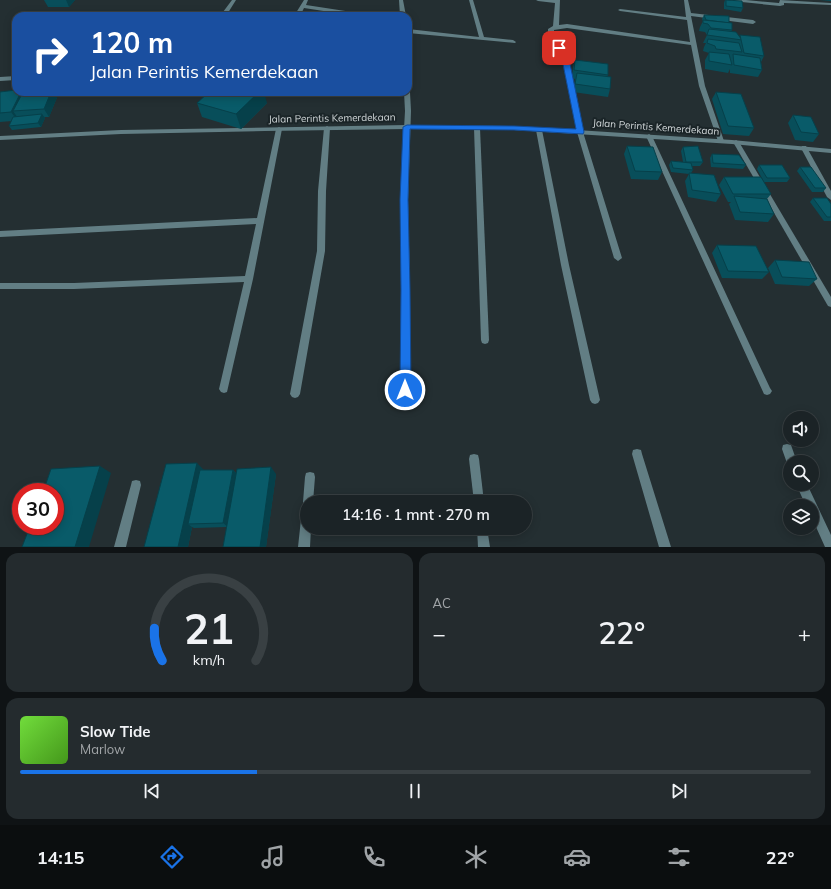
<!DOCTYPE html>
<html lang="id">
<head>
<meta charset="utf-8">
<style>
  body { margin:0; font-family:Mulish,sans-serif; background:#242b2e; color:#f1f3f6; height:100vh; display:flex; flex-direction:column; font-size:15px; white-space:nowrap }
  * { box-sizing:border-box; margin:0 }
  p { font-size:13px; color:#a0a4a7 }
  .icon { flex:none; width:22px; height:22px; fill:none; stroke:currentColor; stroke-width:2; stroke-linecap:round; stroke-linejoin:round }
  .map { position:relative; height:547px; overflow:hidden }
  .drawer { display:flex; flex-direction:column; gap:6px; padding:6px; background:#0f1315; flex:1 }
  .drawer>* { flex:none }
  .banner { position:absolute; left:12px; top:12px; width:400px; height:84px; border-radius:12px; box-shadow:0 2px 10px #0003,0 0 0 1px #394043; background:#1a4fa0; color:#fff; overflow:hidden }
  .fabs { position:absolute; left:783px; top:411px; display:grid; gap:8px }
  .fabs a { display:grid; place-items:center; width:36px; height:36px; border-radius:50%; background:#1b2326; box-shadow:0 2px 10px #0003,0 0 0 1px #394043; font-size:20px }
  .speed { position:absolute; left:12px; top:483px; display:flex; gap:8px; font-size:20px; font-weight:700; text-align:center }
  .speed>* { display:grid; place-content:center; width:52px; height:52px; border-radius:50%; background:#1b2326; box-shadow:0 2px 10px #0003,0 0 0 1px #394043; line-height:1 }
  .speed .limit { border:6px solid #d22; background:#fff; color:#111 }
  .pin { position:absolute; display:grid; place-items:center; width:34px; height:34px; color:#fff; margin:-17px; border-radius:8px; box-shadow:0 2px 6px #0006 }
  .me { position:absolute; width:44px; margin:-22px; rotate:0deg; stroke-linejoin:round; filter:drop-shadow(0 0 3px #0008) }
  .turn { display:flex; align-items:center; gap:14px; height:84px; padding:0 12px; font-size:18px }
  .turn .icon { width:52px; height:52px; stroke-width:2.5 }
  .turn b { display:block; font-size:28px; line-height:34px }
  .big { font-size:30px; font-weight:600; line-height:1.1 }
  .drawer .widget { flex:1; display:flex; flex-direction:column; justify-content:center; gap:6px; min-width:0; padding:0 14px; border-radius:12px; background:#242b2e }
  .drawer .dial { align-items:center; gap:0 }
  .dial svg { height:104px; overflow:visible; fill:none; stroke:#394043; stroke-width:7; stroke-linecap:round; text-anchor:middle }
  .dial text { fill:#f1f3f6; stroke:none }
  .song { display:flex; align-items:center; gap:12px }
  .cover { width:48px; height:48px; border-radius:6px; background:linear-gradient(135deg,hsl(100 70% 55%),hsl(100 70% 35%)) }
  .played { height:4px; border-radius:2px; background:linear-gradient(90deg,#1a73e8 30%,#394043 30%) }
  .keys { display:flex; justify-content:space-around; direction:ltr }
  .heat { display:flex; justify-content:space-between; align-items:center; font-size:22px; direction:ltr }
  .drawer .tiles { flex:1; display:grid; gap:6px; grid-template-columns:1fr 1fr }
  .widget:last-child { grid-column:span 2 }
  .trip { position:absolute; left:300px; top:495px; width:232px; height:40px; border-radius:20px; background:#1b2326; box-shadow:0 2px 10px #0003,0 0 0 1px #394043; font-weight:600; line-height:40px; text-align:center }
  .menu { display:flex; height:64px; justify-content:space-around; align-items:center; background:#0b0e0f; color:#a0a4a7 }
  .menu .icon { width:28px; height:28px }
  .menu .selected { color:#1a73e8 }
  .menu b { font-size:18px; color:#f1f3f6 }
  .map>svg:first-child { display:block }
</style>
</head>
<body>
<div class="map">
<svg width="831" height="547" viewBox="0 0 831 547">
  <rect width="100%" height="100%" fill="#242f32"/>
  <g fill="none" stroke-linecap="round" stroke-linejoin="round">
    <g fill="#627e84" fill-rule="evenodd">
      <polygon points="787,444 791,445 797,462 790,462 790,466 788,466 782,449 783,445"/>
      <polygon points="637,449 641,450 642,454 671,547 659,547 632,454 633,450"/>
      <polygon points="474,454 478,455 479,459 484,502 474,502 469,459 470,455"/>
      <polygon points="310,472 314,473 315,477 313,502 307,502 307,528 311,528 310,547 298,547 302,510 304,506 303,502 305,477 306,473"/>
      <polygon points="136,480 140,481 141,485 126,547 114,547 131,485 132,481"/>
      <polygon points="796,484 807,484 831,535 831,547 825,547 812,518 812,506 806,506"/>
      <polygon points="477,528 487,528 490,547 478,547"/>
    </g>
    <g fill="#627e84" fill-rule="evenodd">
      <polygon points="232,0 236,0 226,16 220,16"/>
      <polygon points="304,0 308,0 306,5 365,14 368,16 356,16 304,8 300,16 294,16"/>
      <polygon points="399,0 403,0 406,16 400,16"/>
      <polygon points="469,0 473,0 484,37 513,40 516,42 515,43 408,33 408,29 479,37"/>
      <polygon points="536,0 560,0 559,25 567,24 690,42 687,20 620,11 618,10 620,9 686,17 684,0 688,0 691,13 753,20 756,22 753,24 691,16 705,86 724,141 721,143 718,141 699,86 691,45 567,28 554,30 554,39 567,54 583,132 622,258 618,261 614,258 577,132 561,54 548,39 548,29 553,26 555,3 538,1"/>
      <polygon points="730,0 746,0 779,3 780,0 831,3 831,5 784,3 784,5 780,6 732,1"/>
      <polygon points="16,76 16,80 0,81 0,77"/>
      <polygon points="408,90 410,92 411,111 408,200 410,289 410,390 408,393 405,394 402,393 400,390 402,289 400,200 405,111 404,92 408,92"/>
      <polygon points="327,126 330,128 326,191 325,251 300,394 298,397 295,398 292,397 290,394 317,251 318,191 324,128"/>
      <polygon points="477,126 480,128 489,340 488,343 485,344 482,343 481,340 474,128"/>
      <polygon points="279,127 282,129 253,279 227,392 224,393 221,392 219,389 244,282 74,289 0,289 0,283 74,283 245,276 256,224 0,237 0,231 257,218 276,129"/>
      <polygon points="539,128 542,130 569,265 600,400 598,403 595,404 592,403 590,400 561,265 536,130"/>
      <polygon points="649,134 652,136 770,388 772,391 770,394 767,395 764,394 646,136"/>
      <polygon points="736,140 739,142 831,297 831,307 828,306 733,142"/>
      <polygon points="802,146 806,146 831,191 831,200 827,197 801,148"/>
    </g>
    <polygon fill="#627e84" fill-rule="evenodd" points="407,125 514,126 732,140 831,149 831,153 732,144 514,130 407,129 265,131 121,134 0,140 0,136 121,130"/>
  </g>
  <g fill="#084e5a">
    <polygon points="44,0 75,0 69,7 48,7"/>
    <polygon points="725,0 743,8 741,12 724,9 724,3"/>
    <polygon points="820,0 831,0 831,1"/>
    <polygon points="704,15 729,23 732,30 731,32 739,37 740,35 764,56 761,62 762,70 758,77 730,73 730,69 728,73 705,69 705,60 709,53 703,51 704,47 706,43 703,43 707,35 705,32 699,31 700,27 703,21 702,19"/>
    <polygon points="575,60 608,75 607,77 610,89 608,97 573,92 575,79 572,78 573,67"/>
    <polygon points="0,92 58,95 49,117 44,117 45,118 41,127 12,130 9,126 12,121 0,122"/>
    <polygon points="716,92 754,128 749,136 723,134 712,99"/>
    <polygon points="197,103 267,103 241,129 202,117"/>
    <polygon points="793,115 819,134 813,142 795,140 788,123"/>
    <polygon points="627,146 662,172 658,180 631,179 624,154"/>
    <polygon points="683,147 703,162 700,166 692,166 693,170 691,173 721,194 716,202 688,197 685,181 689,174 671,172 669,165 671,161 683,162 681,151"/>
    <polygon points="712,154 746,165 743,169 711,167 710,158"/>
    <polygon points="759,165 790,178 787,182 764,182 757,169"/>
    <polygon points="800,167 826,188 823,192 812,192 797,171"/>
    <polygon points="724,177 771,194 767,199 774,214 768,222 735,220 729,204 731,202 728,202 719,185"/>
    <polygon points="813,198 831,204 831,221 824,221 810,202"/>
    <polygon points="717,245 769,272 762,279 722,278 712,253"/>
    <polygon points="775,260 817,279 809,286 775,284 768,268"/>
    <polygon points="204,470 233,470 236,473 276,474 266,547 223,547 227,527 194,528 192,527 188,547 144,547"/>
  </g>
  <g fill="#06404a">
    <polygon points="66,0 75,0 69,7"/>
    <polygon points="21,92 24,92 13,111 18,118 17,120 11,112"/>
    <polygon points="51,92 56,92 58,95 49,117 44,109"/>
    <polygon points="259,92 264,92 267,103 241,129 236,114"/>
    <polygon points="42,114 45,118 41,127 38,123"/>
    <polygon points="197,463 204,470 188,524 192,527 188,547 178,547"/>
    <polygon points="100,466 111,473 89,547 75,547"/>
    <polygon points="271,467 276,474 266,547 260,547"/>
    <polygon points="233,470 237,474 228,527 223,523"/>
  </g>
  <g fill="#095b69" stroke="#06404a">
    <polygon points="726,0 742,1 743,8 726,6"/>
    <polygon points="704,15 729,16 729,23 706,20"/>
    <polygon points="703,20 732,23 732,30 711,28 708,24 703,23"/>
    <polygon points="709,29 736,32 742,40 707,35"/>
    <polygon points="740,35 760,37 764,56 744,53"/>
    <polygon points="708,39 739,43 742,52 716,49 715,46 707,43"/>
    <polygon points="709,52 729,54 732,65 709,61"/>
    <polygon points="733,54 760,58 762,70 734,65"/>
    <polygon points="575,60 608,64 608,75 574,70"/>
    <polygon points="577,73 611,77 610,89 575,84"/>
    <polygon points="16,90 16,92 21,92 11,112 0,113 0,92"/>
    <polygon points="23,92 51,92 44,109 13,111"/>
    <polygon points="209,92 259,92 236,114 197,103"/>
    <polygon points="716,92 741,94 754,128 728,126"/>
    <polygon points="42,114 38,123 9,126 13,117"/>
    <polygon points="793,115 811,117 819,134 801,132"/>
    <polygon points="627,146 653,147 662,172 635,171"/>
    <polygon points="698,146 703,162 686,162 683,147"/>
    <polygon points="712,154 739,155 746,165 713,163"/>
    <polygon points="671,161 691,163 693,170 673,168"/>
    <polygon points="759,165 782,165 790,178 767,178"/>
    <polygon points="800,167 811,167 826,188 815,188"/>
    <polygon points="689,173 714,175 721,194 692,190"/>
    <polygon points="724,177 761,177 771,194 733,194"/>
    <polygon points="734,196 767,199 774,214 740,212"/>
    <polygon points="813,198 827,198 831,204 831,217 827,217"/>
    <polygon points="717,245 756,246 769,272 728,271"/>
    <polygon points="775,260 809,262 817,279 782,277"/>
    <polygon points="197,463 178,547 144,547 166,464"/>
    <polygon points="100,466 75,547 22,547 30,526 55,526 55,492 43,492 51,469"/>
    <polygon points="271,467 260,547 223,547 237,469"/>
    <polygon points="200,470 233,470 223,523 188,524"/>
  </g>
  <polygon fill="#1a73e8" stroke="#114b97" points="559,46 568,54 584,132 583,134 514,130 410,129 408,200 410,290 411,390 409,393 405,395 402,393 400,390 401,290 400,200 403,127 407,125 514,126 576,129 561,54 556,48"/>
  <g text-anchor="middle" dominant-baseline="central" stroke-width="4" stroke-linejoin="round" paint-order="stroke">
    <g font-size="10" fill="#d1d7d9" stroke="#1b2528">
      <text transform="translate(332 118) rotate(-1)">Jalan Perintis Kemerdekaan</text>
      <text transform="translate(656 127) rotate(4)">Jalan Perintis Kemerdekaan</text>
    </g>
  </g>
</svg>
<div class="fabs">
<a><svg class="icon" aria-label="sound" viewBox="0 0 24 24"><path d="M4 9h4l5-4v14l-5-4H4zM17 9q2 3 0 6"/></svg></a>
<a><svg class="icon" aria-label="search" viewBox="0 0 24 24"><circle cx="10" cy="10" r="6"/><path d="M15 15l6 6"/></svg></a>
<a><svg class="icon" aria-label="layers" viewBox="0 0 24 24"><path d="M12 4l9 5-9 5-9-5zM3 14l9 5 9-5"/></svg></a>
</div>
<div class="speed"><div class="limit">30</div></div>
<div class="pin" style="left:559px;top:48px;background:#d93025"><svg class="icon" aria-label="arrive" viewBox="0 0 24 24"><path d="M6 21V4h12l-3 4 3 4H6"/></svg></div>
<svg class="me" style="left:405px;top:390px" viewBox="-20 -20 40 40"><circle r="17" fill="#1a73e8" stroke="#fff" stroke-width="3"/><path d="M0-11L8 9 0 5-8 9z" fill="#fff"/></svg>
<div class="trip">14:16 · 1 mnt · 270 m</div>
<div class="banner">
<div class="turn"><svg class="icon" aria-label="right" viewBox="0 0 24 24"><path d="M7 20v-9h11M14 6l5 5-5 5"/></svg><div><b>120 m</b>Jalan Perintis Kemerdekaan</div></div>
</div>
</div>
<section class="drawer">
<div class="tiles">
<div class="widget dial"><svg viewBox="0 0 100 80">
<path d="M14 69A42 42 0 1 1 86 69"/>
<path d="M14 69A42 42 0 0 1 8 44" stroke="#1a73e8"/>
<text x="50" y="56" font-size="32" font-weight="700">21</text>
<text x="50" y="72" font-size="11">km/h</text>
</svg></div>
<div class="widget"><p>AC</p>
<div class="heat"><a>−</a><b class="big">22°</b><a>+</a></div>
</div>
<div class="widget">
<div class="song"><i class="cover"></i><div><b>Slow Tide</b><p>Marlow</p></div></div>
<div class="played"></div>
<div class="keys"><svg class="icon" aria-label="previous" viewBox="0 0 24 24"><path d="M18 5L8 12l10 7zM5 5v14"/></svg><svg class="icon" aria-label="pause" viewBox="0 0 24 24"><path d="M8 5v14M16 5v14"/></svg><svg class="icon" aria-label="next" viewBox="0 0 24 24"><path d="M6 5l10 7-10 7zM19 5v14"/></svg></div>
</div>
</div>
</section>
<nav class="menu">
<b>14:15</b>
<svg class="icon selected" aria-label="directions" viewBox="0 0 24 24"><path d="M12 3l9 9-9 9-9-9zM9 14v-3h6M13 9l2 2-2 2"/></svg>
<svg class="icon" aria-label="music" viewBox="0 0 24 24"><path d="M9 18V5l10-2v13"/><circle cx="6" cy="18" r="3"/><circle cx="16" cy="16" r="3"/></svg>
<svg class="icon" aria-label="phone" viewBox="0 0 24 24"><path d="M5 4h4l2 5-3 2q2 4 5 5l2-3 5 2v4C11 20 4 13 5 4z"/></svg>
<svg class="icon" aria-label="climate" viewBox="0 0 24 24"><path d="M12 3v18M4 7l16 10M4 17L20 7"/></svg>
<svg class="icon" aria-label="car" viewBox="0 0 24 24"><path d="M5 17H2v-5l4-1 3-4h7l3 4 3 1v5h-3M9 17h6M6 11h13"/><circle cx="7" cy="17" r="2"/><circle cx="17" cy="17" r="2"/></svg>
<svg class="icon" aria-label="filters" viewBox="0 0 24 24"><path d="M4 7h16M4 17h16"/><circle cx="9" cy="7" r="2"/><circle cx="15" cy="17" r="2"/></svg>
<b>22°</b>
</nav>
</body>
</html>
